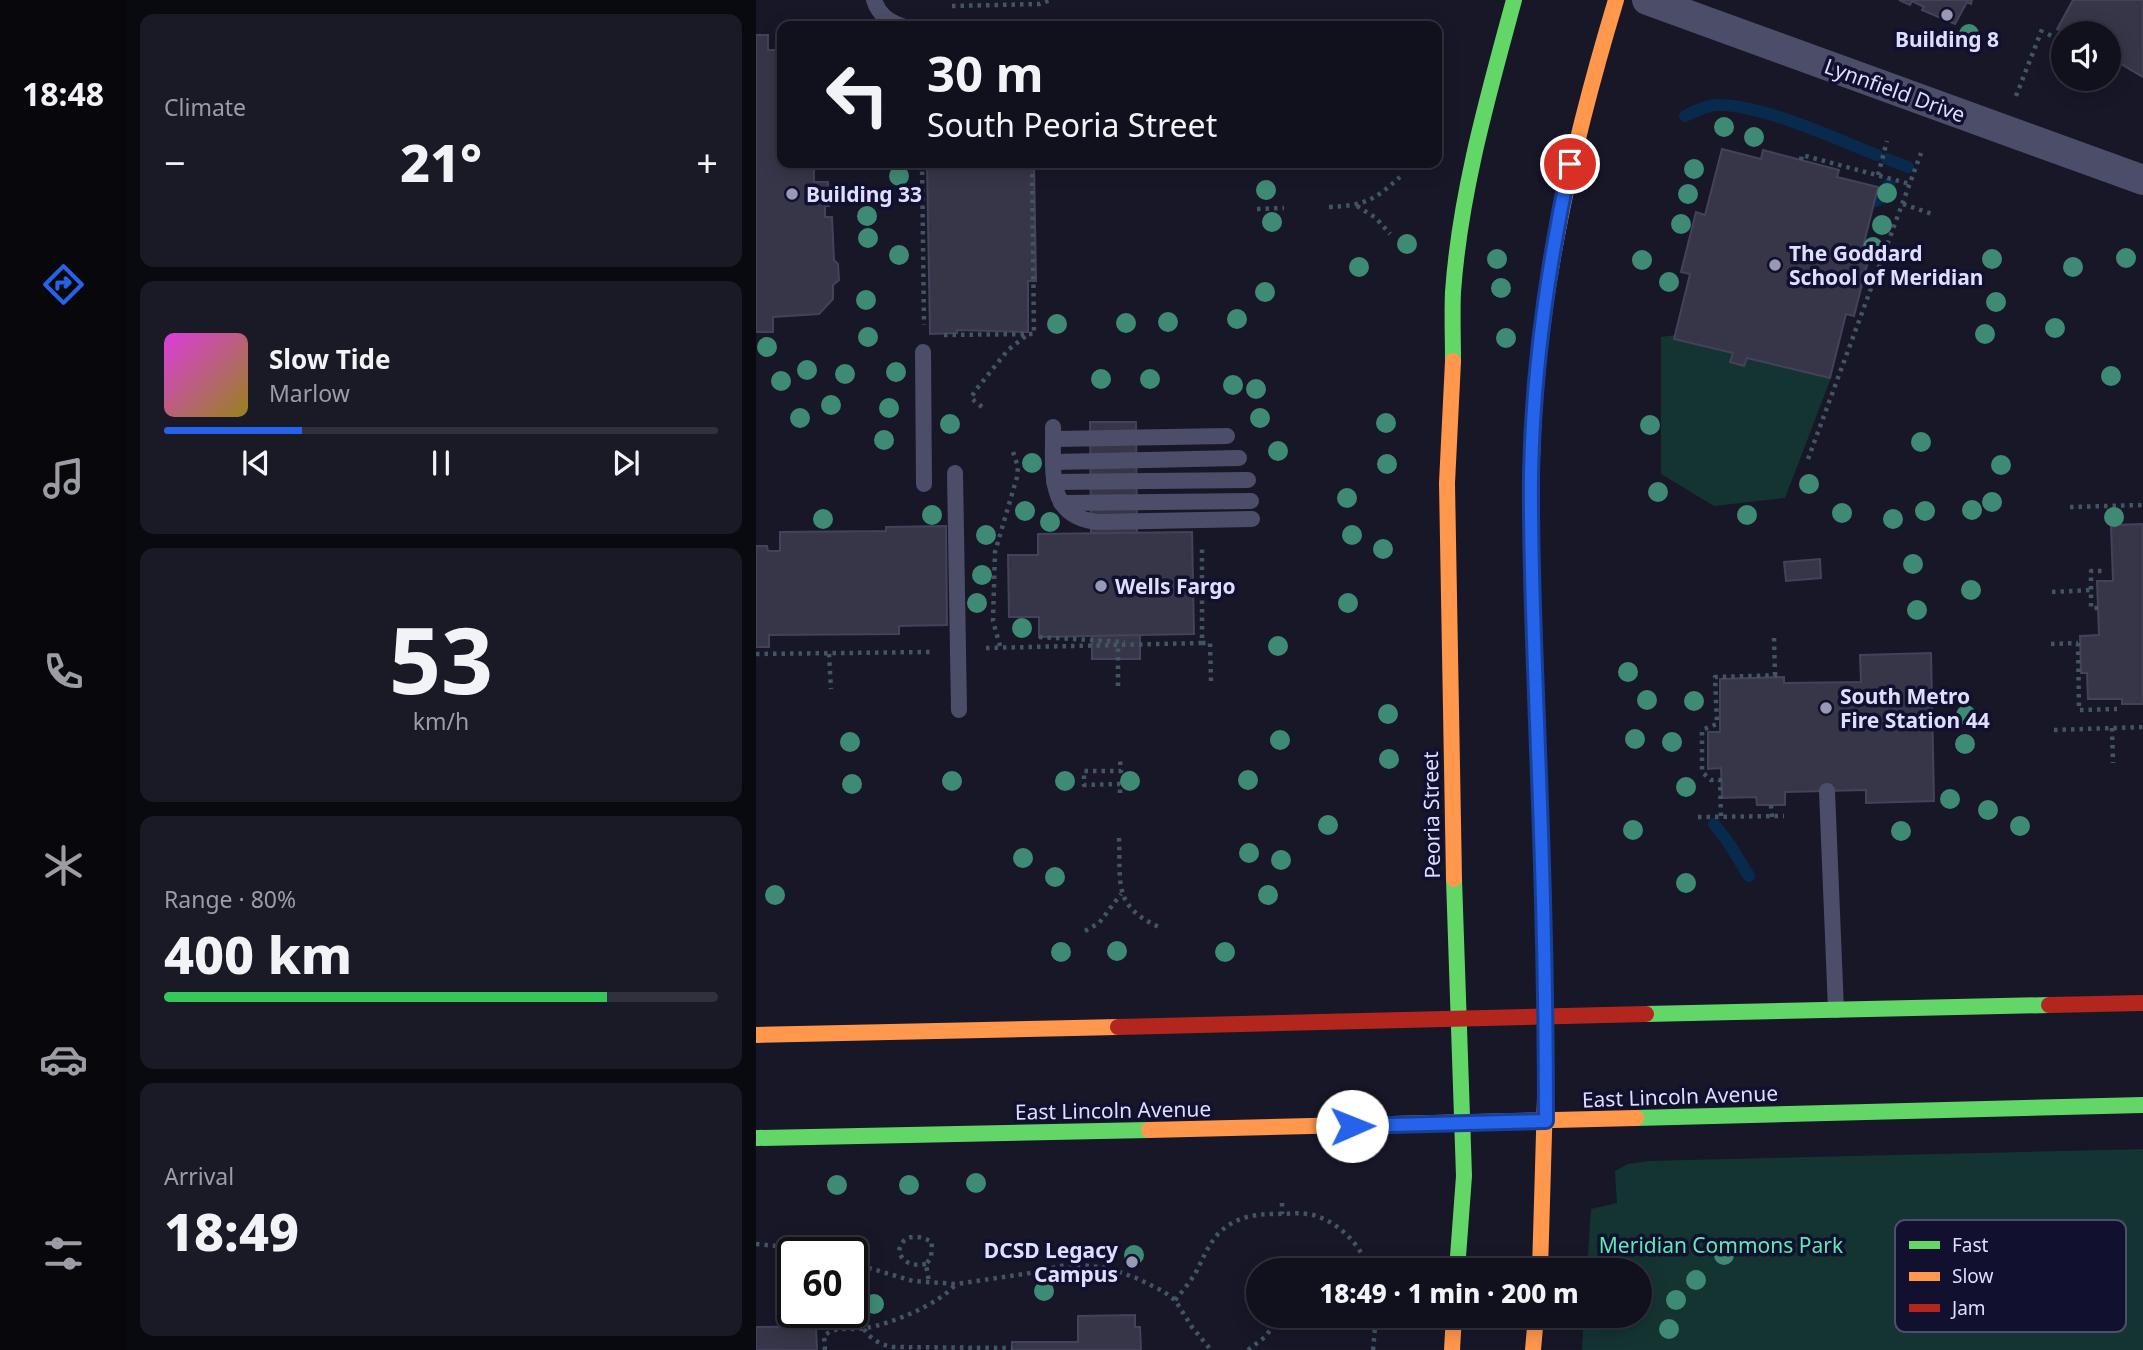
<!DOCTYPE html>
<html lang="en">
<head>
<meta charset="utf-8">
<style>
  body { margin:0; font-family:"Noto Sans",sans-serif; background:#1a1a27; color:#f1f3f6; height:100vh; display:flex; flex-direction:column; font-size:26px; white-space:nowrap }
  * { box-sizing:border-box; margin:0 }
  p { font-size:23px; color:#9c9da4 }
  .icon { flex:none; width:38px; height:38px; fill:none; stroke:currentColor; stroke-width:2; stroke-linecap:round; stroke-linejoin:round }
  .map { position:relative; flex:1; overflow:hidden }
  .drawer { display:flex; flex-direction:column; gap:14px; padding:14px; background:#090910; width:630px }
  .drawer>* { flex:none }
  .top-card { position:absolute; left:21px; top:21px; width:665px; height:147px; border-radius:14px; box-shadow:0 4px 18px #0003,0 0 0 2px #30313c; background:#11111e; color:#f1f3f6; overflow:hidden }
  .tools { position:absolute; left:1295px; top:21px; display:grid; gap:14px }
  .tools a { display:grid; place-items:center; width:70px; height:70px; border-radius:50%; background:#11111e; box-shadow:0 4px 18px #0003,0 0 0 2px #30313c; font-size:35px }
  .speed { position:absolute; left:21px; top:1237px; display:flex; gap:14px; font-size:35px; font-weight:700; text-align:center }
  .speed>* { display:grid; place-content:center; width:91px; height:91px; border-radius:50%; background:#11111e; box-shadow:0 4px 18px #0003,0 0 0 2px #30313c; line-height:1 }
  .speed .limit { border:4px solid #111; border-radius:10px; background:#fff; color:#111 }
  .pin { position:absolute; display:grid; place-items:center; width:60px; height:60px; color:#fff; margin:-30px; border:4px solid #fff; border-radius:50%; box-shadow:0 2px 7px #0007 }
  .me { position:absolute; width:77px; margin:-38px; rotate:89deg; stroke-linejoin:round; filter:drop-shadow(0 0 5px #0008) }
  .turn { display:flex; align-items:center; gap:24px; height:147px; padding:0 35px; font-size:32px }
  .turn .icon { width:91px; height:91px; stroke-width:2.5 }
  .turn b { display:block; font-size:49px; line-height:60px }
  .big { font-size:52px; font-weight:800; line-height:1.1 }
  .drawer .card { flex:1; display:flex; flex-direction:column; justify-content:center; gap:10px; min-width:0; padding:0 24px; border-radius:14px; background:#1a1a27 }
  .drawer .dial { align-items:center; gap:0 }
  .dial b { font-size:91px; line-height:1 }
  .song { display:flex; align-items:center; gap:21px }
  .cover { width:84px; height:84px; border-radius:10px; background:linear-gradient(135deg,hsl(300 70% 55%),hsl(50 70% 35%)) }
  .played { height:7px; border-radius:4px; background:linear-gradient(90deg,#2563eb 25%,#30313c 25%) }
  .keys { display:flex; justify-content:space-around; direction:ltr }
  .heat { display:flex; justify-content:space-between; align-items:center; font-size:38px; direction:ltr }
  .charge { height:10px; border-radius:5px; background:linear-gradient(90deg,#34c759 80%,#30313c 0) }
  .trip { position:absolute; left:490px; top:1258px; width:406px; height:70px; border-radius:35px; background:#11111e; box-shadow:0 4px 18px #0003,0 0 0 2px #30313c; font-weight:800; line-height:70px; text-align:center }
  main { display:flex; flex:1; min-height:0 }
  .menu { display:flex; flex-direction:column; width:126px; justify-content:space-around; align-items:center; background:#07070c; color:#9c9da4 }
  .menu .icon { width:49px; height:49px }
  .menu .on { color:#2563eb }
  .menu b { font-size:32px; color:#f1f3f6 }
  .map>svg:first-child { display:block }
</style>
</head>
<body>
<main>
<nav class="menu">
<b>18:48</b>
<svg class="icon on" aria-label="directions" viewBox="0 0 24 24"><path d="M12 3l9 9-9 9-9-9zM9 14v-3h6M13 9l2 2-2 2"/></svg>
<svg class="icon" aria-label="music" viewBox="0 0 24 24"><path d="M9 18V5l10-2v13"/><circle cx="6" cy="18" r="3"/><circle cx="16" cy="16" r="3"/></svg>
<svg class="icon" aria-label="phone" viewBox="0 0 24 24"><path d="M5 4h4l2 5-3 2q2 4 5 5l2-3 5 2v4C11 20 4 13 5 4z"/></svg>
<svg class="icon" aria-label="climate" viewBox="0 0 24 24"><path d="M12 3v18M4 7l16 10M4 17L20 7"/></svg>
<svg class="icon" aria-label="car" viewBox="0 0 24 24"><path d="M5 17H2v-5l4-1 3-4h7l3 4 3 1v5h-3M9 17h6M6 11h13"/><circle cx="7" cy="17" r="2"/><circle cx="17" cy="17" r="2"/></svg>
<svg class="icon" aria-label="filters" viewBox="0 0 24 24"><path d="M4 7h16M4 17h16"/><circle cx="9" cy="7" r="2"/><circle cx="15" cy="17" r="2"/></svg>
</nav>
<section class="drawer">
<div class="card"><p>Climate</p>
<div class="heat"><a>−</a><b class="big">21°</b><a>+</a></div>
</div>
<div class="card">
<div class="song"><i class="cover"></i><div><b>Slow Tide</b><p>Marlow</p></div></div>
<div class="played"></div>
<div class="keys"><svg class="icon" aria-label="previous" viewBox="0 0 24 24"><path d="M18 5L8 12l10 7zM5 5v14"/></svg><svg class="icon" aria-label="pause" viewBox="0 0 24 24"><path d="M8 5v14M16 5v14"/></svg><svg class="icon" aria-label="next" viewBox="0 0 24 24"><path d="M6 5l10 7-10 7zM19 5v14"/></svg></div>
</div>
<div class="card dial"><b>53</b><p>km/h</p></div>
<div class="card"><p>Range · 80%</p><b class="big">400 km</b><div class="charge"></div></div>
<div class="card"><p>Arrival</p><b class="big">18:49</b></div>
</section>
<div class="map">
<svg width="1387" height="1350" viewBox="0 0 1387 1350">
  <rect width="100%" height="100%" fill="#171728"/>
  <g fill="#143432">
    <polygon points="919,335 919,339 977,353 974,362 988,366 991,358 1075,378 1029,498 958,506 905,474 905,337"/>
    <polygon points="1387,1149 1387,1350 826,1350 828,1316 884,1316 884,1270 831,1270 835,1209 861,1203 859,1171 872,1164 893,1161"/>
  </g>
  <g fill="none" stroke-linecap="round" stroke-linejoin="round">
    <g stroke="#082a4d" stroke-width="12">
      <path d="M929 116C939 111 949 106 960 105 1003 103 1080 139 1121 155"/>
      <polyline points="1131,159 1152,167"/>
      <polyline points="1120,201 1127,196 1133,184"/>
      <polyline points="958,824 972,842 993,876"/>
    </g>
  </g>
  <g fill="#373649" stroke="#43425b" stroke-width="2">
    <polygon points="1143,0 1216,0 1215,4 1211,2 1199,24 1166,10 1168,7 1156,1 1154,5"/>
    <polygon points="1317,0 1387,0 1387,77 1353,57 1353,33 1309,33 1301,29"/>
    <polygon points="0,35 12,35 12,50 26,50 26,163 58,163 58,182 72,182 73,206 69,206 69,217 76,217 78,260 82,264 83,280 77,285 77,299 63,314 17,317 17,332 0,332"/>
    <polygon points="966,149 1005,159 1007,150 1083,170 1081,177 1122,187 1105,255 1113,257 1098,316 1090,314 1074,378 991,358 988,366 974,362 977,353 918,339 934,274 925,272 940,212 949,215"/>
    <polygon points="171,163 278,163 280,281 272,281 272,332 201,330 201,333 174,334"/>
    <polygon points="334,422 380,422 381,533 335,533"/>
    <polygon points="1387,524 1387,704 1366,704 1366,699 1332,699 1331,673 1325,673 1324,636 1343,635 1341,581 1357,581 1355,525"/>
    <polygon points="190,526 191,625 143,626 143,634 13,635 13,647 0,647 0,546 11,546 12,551 24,551 24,532 130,531 130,527"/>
    <polygon points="436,532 438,634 283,637 283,617 253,617 252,555 282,555 282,534"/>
    <polygon points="1064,559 1065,578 1030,581 1028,562"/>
    <polygon points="384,635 384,659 336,659 336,636"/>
    <polygon points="1175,653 1178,801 1110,803 1110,790 1029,792 1029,805 1001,805 1000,797 966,798 965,768 952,769 952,732 964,732 964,679 1028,677 1028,683 1105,682 1104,655"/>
    <polygon points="379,1315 379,1327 384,1327 385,1350 256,1350 256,1342 322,1342 322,1316"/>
    <polygon points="60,1326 61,1350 0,1350 0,1327"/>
  </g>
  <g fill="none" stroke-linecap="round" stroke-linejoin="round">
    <g stroke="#435463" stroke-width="4.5" stroke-dasharray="3.5 5" stroke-linecap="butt">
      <polyline points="196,6 283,4 295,0"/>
      <polyline points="1292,34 1307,42"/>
      <polyline points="1353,65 1356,59"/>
      <polyline points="1260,96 1287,27"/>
      <polyline points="1045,160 1046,155 1154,184"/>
      <polyline points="166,163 168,325"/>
      <polyline points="1122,175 1131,141"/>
      <polyline points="1147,204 1179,215"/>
      <polyline points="601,206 620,218 634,234"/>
      <path d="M573 207C610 205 617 201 644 177"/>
      <polyline points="501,209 528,208"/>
      <polyline points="188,335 278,334 276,163"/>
      <polyline points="226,407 215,398 219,391 252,350 271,335"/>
      <polyline points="1052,459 1165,153"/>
      <polyline points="1314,507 1387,505"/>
      <polyline points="1296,592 1335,590"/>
      <polyline points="1342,608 1335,608 1335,571 1350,571"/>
      <polyline points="283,637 369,642"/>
      <polyline points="1018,638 1019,676"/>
      <polyline points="446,643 454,643 455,681"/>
      <polyline points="1322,643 1323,710 1361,709"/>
      <polyline points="1295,644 1322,643"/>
      <polyline points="244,646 237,621 239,552 261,477 262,467 256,449"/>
      <polyline points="230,648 446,643 446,547"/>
      <polyline points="0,654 174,652"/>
      <polyline points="73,654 75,689"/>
      <polyline points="362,686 362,645"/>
      <polyline points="1356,728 1357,763"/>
      <polyline points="1298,730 1387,727"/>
      <polyline points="364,793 364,784 328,785 328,771 365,771 364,761"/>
      <polyline points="1015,805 1016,817"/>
      <polyline points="965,816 964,780 955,780 946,772 946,730 961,724 959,677 1026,675"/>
      <polyline points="942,817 1028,816"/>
      <path d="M363 838C365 885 356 906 405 928"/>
      <polyline points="329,931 343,923 365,894"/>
      <polyline points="526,1203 526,1214"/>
      <polyline points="0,1244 42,1248 66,1253"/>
      <polyline points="96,1263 157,1281 200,1284 274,1273 314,1264 353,1268 380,1278 407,1291 419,1300 436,1327 455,1350"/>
      <path d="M170 1264C157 1266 148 1264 143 1252 145 1234 162 1234 176 1242L175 1258 170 1264 173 1282"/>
      <path d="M419 1300C426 1292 433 1283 439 1274 447 1259 452 1244 464 1232 480 1217 498 1214 519 1214 532 1214 545 1212 557 1215 583 1222 605 1245 613 1270"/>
      <path d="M108 1329C114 1339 125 1345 137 1347L256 1348"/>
      <path d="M69 1350 68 1336C80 1325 95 1331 110 1328 135 1324 183 1304 199 1285"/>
      <polyline points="492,1350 509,1337 525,1316"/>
      <polyline points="617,1350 620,1316"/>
    </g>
    <g stroke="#4c4e69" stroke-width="16">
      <path d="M118 0C123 15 132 21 146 26"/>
      <polyline points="167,352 168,484"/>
      <path d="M297 427C298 468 288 518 343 522L496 519"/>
      <polyline points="298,439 471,436"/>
      <polyline points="298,462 483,458"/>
      <polyline points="199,473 203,710"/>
      <polyline points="298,482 492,480"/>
      <polyline points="305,503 495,501"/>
      <polyline points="1071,791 1080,1010"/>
    </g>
    <polyline stroke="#4c4e69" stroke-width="30" points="891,0 1387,180"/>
    <g stroke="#63d668" stroke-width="16">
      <path d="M697 361C697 338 696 315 697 292 704 193 732 96 758 0"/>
      <polyline points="698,879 708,1176 701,1270"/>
      <polyline points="890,1014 1293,1005"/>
      <polyline points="880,1118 1387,1105"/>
      <polyline points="0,1138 393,1130"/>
    </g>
    <g stroke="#ff974d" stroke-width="16">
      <polyline points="697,361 691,483 698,879"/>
      <path d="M776 458C780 302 815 149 860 0"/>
      <polyline points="0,1035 362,1027"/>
      <polyline points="393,1130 880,1118"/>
      <polyline points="784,1270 790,1065 787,888"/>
      <polyline points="696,1350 698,1316"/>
      <polyline points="777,1350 780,1316"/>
    </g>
    <g stroke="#b3261e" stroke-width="16">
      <polyline points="776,458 776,570 787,888"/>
      <polyline points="1293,1005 1387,1003"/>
      <polyline points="362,1027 890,1014"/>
    </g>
  </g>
  <g fill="#3f8a75">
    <circle cx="1213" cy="34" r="10"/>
    <circle cx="968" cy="127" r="10"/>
    <circle cx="998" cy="137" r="10"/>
    <circle cx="938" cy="169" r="10"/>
    <circle cx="143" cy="176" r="10"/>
    <circle cx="510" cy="190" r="10"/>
    <circle cx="1131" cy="193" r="10"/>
    <circle cx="932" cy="194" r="10"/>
    <circle cx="111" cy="216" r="10"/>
    <circle cx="516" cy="222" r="10"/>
    <circle cx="925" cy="224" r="10"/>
    <circle cx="1126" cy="225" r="10"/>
    <circle cx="112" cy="238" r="10"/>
    <circle cx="651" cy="244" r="10"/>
    <circle cx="1117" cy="247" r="10"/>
    <circle cx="143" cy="255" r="10"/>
    <circle cx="1370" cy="258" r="10"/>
    <circle cx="741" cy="259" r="10"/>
    <circle cx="1236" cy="259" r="10"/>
    <circle cx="886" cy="260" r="10"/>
    <circle cx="603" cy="267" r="10"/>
    <circle cx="1317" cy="267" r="10"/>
    <circle cx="913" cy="282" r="10"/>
    <circle cx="745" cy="288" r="10"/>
    <circle cx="509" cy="292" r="10"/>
    <circle cx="110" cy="300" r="10"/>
    <circle cx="1240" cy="302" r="10"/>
    <circle cx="481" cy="319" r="10"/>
    <circle cx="412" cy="322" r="10"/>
    <circle cx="370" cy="323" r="10"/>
    <circle cx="301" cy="324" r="10"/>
    <circle cx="1299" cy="328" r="10"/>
    <circle cx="1229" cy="334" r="10"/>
    <circle cx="112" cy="337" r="10"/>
    <circle cx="750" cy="338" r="10"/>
    <circle cx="11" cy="347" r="10"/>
    <circle cx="51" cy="370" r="10"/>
    <circle cx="140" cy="372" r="10"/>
    <circle cx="89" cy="374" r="10"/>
    <circle cx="1355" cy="376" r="10"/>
    <circle cx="345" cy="379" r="10"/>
    <circle cx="394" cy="379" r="10"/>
    <circle cx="25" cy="381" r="10"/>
    <circle cx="477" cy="385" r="10"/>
    <circle cx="500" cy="389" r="10"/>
    <circle cx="75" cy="405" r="10"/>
    <circle cx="133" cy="408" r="10"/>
    <circle cx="44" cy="418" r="10"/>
    <circle cx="504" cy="418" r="10"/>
    <circle cx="630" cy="423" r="10"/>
    <circle cx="194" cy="424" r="10"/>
    <circle cx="894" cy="425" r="10"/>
    <circle cx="128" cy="440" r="10"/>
    <circle cx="1165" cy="442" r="10"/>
    <circle cx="522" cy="451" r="10"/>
    <circle cx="276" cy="463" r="10"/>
    <circle cx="631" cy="464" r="10"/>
    <circle cx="1245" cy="465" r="10"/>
    <circle cx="1053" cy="484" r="10"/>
    <circle cx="902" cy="492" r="10"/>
    <circle cx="591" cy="498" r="10"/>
    <circle cx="1236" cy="502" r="10"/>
    <circle cx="1216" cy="510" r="10"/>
    <circle cx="269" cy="511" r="10"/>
    <circle cx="1169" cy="511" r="10"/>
    <circle cx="1086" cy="513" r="10"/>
    <circle cx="176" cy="515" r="10"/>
    <circle cx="991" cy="515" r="10"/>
    <circle cx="1358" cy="517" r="10"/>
    <circle cx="67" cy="519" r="10"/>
    <circle cx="1137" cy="519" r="10"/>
    <circle cx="294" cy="522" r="10"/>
    <circle cx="230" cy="535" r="10"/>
    <circle cx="596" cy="535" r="10"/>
    <circle cx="627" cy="549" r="10"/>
    <circle cx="1157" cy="564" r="10"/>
    <circle cx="226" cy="575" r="10"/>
    <circle cx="1215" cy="590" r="10"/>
    <circle cx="221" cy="603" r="10"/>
    <circle cx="592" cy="603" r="10"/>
    <circle cx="1161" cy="610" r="10"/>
    <circle cx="266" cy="628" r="10"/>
    <circle cx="522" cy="646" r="10"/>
    <circle cx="872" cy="672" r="10"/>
    <circle cx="891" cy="700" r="10"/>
    <circle cx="938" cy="701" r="10"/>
    <circle cx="632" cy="714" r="10"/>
    <circle cx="1210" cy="715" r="10"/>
    <circle cx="879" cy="739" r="10"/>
    <circle cx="524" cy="740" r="10"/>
    <circle cx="94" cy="742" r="10"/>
    <circle cx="916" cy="742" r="10"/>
    <circle cx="1209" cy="744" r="10"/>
    <circle cx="633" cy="759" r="10"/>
    <circle cx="492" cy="780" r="10"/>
    <circle cx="196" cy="781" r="10"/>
    <circle cx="309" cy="781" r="10"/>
    <circle cx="374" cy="781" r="10"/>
    <circle cx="96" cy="784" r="10"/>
    <circle cx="930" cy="787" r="10"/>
    <circle cx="1194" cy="799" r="10"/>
    <circle cx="1232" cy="810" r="10"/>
    <circle cx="572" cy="825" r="10"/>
    <circle cx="1264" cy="826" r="10"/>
    <circle cx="877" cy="830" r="10"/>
    <circle cx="1145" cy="831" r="10"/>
    <circle cx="493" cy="853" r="10"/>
    <circle cx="267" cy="858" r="10"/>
    <circle cx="525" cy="860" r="10"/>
    <circle cx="299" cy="877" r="10"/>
    <circle cx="930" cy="883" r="10"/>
    <circle cx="19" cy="895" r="10"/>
    <circle cx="512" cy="895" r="10"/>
    <circle cx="361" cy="951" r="10"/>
    <circle cx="305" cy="952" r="10"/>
    <circle cx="469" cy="952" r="10"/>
    <circle cx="220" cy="1183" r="10"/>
    <circle cx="81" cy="1185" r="10"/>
    <circle cx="153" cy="1185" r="10"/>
    <circle cx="378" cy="1255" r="10"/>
    <circle cx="968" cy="1255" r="10"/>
    <circle cx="940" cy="1280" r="10"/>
    <circle cx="288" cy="1291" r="10"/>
    <circle cx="920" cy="1300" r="10"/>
    <circle cx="118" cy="1304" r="10"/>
    <circle cx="913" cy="1329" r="10"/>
  </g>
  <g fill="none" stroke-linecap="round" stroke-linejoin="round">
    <g stroke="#184099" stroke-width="18">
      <path id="route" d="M596 1126 790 1121C790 997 787 873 782 750 779 658 774 566 775 474 777 370 792 265 814 164"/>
    </g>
    <use href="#route" stroke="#2563eb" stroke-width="12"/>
  </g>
  <g fill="#9899b4" stroke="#11102f" stroke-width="2.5">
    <circle cx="1191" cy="15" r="7"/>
    <circle cx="36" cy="194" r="7"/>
    <circle cx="1019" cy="265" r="7"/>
    <circle cx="345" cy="586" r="7"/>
    <circle cx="1070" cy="708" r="7"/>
    <circle cx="376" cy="1262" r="7"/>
  </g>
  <g text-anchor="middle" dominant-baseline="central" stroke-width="7" stroke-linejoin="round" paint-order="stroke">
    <g font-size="21" font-weight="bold" fill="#dedfff" stroke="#11102f" text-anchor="start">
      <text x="1191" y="39" text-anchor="middle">Building 8</text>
      <text x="50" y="194">Building 33</text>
      <text x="1033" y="253">The Goddard<tspan x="1033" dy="24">School of Meridian</tspan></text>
      <text x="359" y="586">Wells Fargo</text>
      <text x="1084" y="696">South Metro<tspan x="1084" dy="24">Fire Station 44</tspan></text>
      <text x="362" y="1250" text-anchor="end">DCSD Legacy<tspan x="362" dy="24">Campus</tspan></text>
    </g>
    <g font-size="21" fill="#dedfff" stroke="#11102f">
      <text transform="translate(1139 90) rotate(20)">Lynnfield Drive</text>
      <text transform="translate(675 815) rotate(-91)">Peoria Street</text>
      <text transform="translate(924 1096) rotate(-2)">East Lincoln Avenue</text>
      <text transform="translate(357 1110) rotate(-1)">East Lincoln Avenue</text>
    </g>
    <g font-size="21" fill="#60e9b4" stroke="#11102f">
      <text x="965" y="1245">Meridian Commons Park</text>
    </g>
  </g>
  <rect x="1139" y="1220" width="231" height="112" rx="10" fill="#11102f" stroke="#4e4e6d" stroke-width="2"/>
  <rect x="1153" y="1241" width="31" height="8" fill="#63d668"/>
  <rect x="1153" y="1272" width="31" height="9" fill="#ff974d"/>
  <rect x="1153" y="1304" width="31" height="8" fill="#b3261e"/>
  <g font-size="19" fill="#dedfff">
    <text x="1196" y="1252">Fast</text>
    <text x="1196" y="1283">Slow</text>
    <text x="1196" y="1315">Jam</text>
  </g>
</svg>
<div class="tools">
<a><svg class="icon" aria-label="sound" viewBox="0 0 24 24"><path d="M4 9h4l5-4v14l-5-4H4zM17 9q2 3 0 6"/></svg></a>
</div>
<div class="speed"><div class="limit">60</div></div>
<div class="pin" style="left:814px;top:164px;background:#d93025"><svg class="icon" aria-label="arrive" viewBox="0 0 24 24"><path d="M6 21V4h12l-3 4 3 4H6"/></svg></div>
<svg class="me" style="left:596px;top:1126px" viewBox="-20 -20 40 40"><circle r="19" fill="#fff"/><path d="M0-13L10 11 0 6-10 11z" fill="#2563eb"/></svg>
<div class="trip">18:49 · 1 min · 200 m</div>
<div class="top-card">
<div class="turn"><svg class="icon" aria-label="left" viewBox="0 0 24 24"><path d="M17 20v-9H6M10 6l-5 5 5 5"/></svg><div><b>30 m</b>South Peoria Street</div></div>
</div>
</div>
</main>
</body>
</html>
